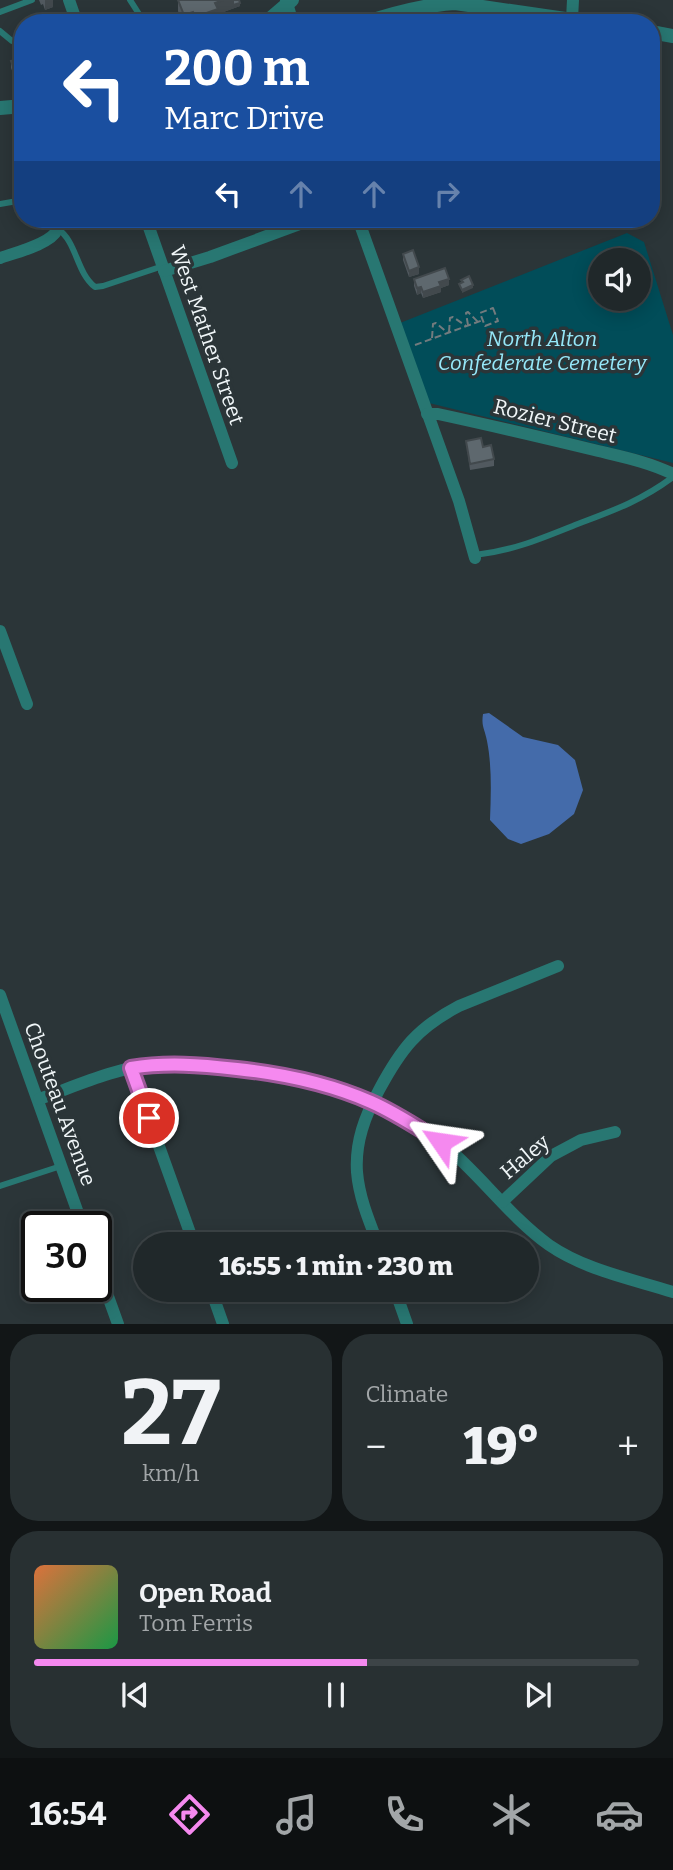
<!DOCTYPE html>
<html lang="en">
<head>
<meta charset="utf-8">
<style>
  body { margin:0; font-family:Bitter,serif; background:#283032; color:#f1f3f6; height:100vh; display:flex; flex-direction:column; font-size:26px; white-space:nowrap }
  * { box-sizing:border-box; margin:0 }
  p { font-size:23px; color:#a2a6a8 }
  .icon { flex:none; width:38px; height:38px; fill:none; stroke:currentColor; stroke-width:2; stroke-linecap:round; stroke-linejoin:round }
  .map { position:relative; height:1324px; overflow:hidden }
  .drawer { display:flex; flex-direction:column; gap:10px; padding:10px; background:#121617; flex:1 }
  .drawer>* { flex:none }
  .hud { position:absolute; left:14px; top:14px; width:646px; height:214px; border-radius:28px; box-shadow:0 4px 18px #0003,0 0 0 2px #3d4447; background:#1a4fa0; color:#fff; overflow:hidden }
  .tools { position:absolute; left:588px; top:248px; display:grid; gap:14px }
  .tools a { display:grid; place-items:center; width:63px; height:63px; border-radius:50%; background:#20282a; box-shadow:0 4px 18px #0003,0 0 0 2px #3d4447; font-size:35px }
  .speed { position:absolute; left:21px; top:1211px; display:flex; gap:14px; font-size:35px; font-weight:700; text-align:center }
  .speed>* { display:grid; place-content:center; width:91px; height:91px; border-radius:50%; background:#20282a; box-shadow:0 4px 18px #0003,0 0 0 2px #3d4447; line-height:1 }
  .speed .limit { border:4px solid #111; border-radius:10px; background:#fff; color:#111 }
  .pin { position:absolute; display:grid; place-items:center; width:60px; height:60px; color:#fff; margin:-30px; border:4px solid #fff; border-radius:50%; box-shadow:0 2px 7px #0007 }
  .me { position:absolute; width:77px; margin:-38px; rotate:302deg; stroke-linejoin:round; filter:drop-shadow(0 0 5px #0008) }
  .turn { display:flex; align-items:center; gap:24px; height:147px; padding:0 35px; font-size:32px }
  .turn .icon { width:91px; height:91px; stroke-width:2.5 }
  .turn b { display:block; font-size:49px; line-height:60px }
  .lanes { display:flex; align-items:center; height:66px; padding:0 35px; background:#0003; justify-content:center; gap:35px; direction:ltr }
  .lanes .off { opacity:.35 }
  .big { font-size:52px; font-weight:800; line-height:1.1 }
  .drawer .card { flex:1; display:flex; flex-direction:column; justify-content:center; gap:10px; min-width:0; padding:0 24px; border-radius:28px; background:#283032 }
  .drawer .dial { align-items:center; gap:0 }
  .dial b { font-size:91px; line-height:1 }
  .song { display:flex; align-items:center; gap:21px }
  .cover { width:84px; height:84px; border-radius:10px; background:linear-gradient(135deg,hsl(20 70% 55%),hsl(140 70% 35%)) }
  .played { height:7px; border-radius:4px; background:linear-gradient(90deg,#f589ef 55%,#3d4447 55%) }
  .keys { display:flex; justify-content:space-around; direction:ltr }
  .heat { display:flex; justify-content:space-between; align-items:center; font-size:38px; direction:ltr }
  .drawer .tiles { flex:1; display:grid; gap:10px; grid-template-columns:1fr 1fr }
  .card:last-child { grid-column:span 2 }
  .trip { position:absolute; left:133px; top:1232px; width:406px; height:70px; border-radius:35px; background:#20282a; box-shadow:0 4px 18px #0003,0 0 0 2px #3d4447; font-weight:800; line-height:70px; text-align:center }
  .tabs { display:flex; height:112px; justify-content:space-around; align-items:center; background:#0d1011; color:#a2a6a8 }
  .tabs .icon { width:49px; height:49px }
  .tabs .current { color:#f589ef }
  .tabs b { font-size:32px; color:#f1f3f6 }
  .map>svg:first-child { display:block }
</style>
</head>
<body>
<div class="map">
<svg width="673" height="1324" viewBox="0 0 673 1324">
  <rect width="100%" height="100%" fill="#2b3538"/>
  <path fill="#014d59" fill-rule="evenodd" d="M627 233 644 242 673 335V463L429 403 400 323ZM600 261H639V299H600Z"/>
  <path fill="#446baa" d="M489 713 523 737 558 745 575 760 583 790 574 814 549 834 521 844 508 839 490 820C491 794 492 766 487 741 485 729 481 727 483 714Z"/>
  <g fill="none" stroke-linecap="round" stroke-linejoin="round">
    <g stroke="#737b7e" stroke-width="2" stroke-dasharray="7 3.5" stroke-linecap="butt">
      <polygon points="493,308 498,321 485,326 480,313"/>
      <polyline points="468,325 466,313 468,312 478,322"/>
      <polyline points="449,332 450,318 453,317 466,326"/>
      <polyline points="432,338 433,324 436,323 448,333"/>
      <polyline points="415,345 483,320"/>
    </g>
    <g stroke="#287772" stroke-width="6">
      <polyline points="130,0 139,14 143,23"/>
      <polyline points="0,12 32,0"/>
      <polyline points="481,23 481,8"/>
      <polyline points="0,31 12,41 23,39"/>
      <polyline points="0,204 23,200"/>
      <path d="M58 229C77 242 76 272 95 287L103 286 163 266"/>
      <path d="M475 555C512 551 540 539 575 525 612 511 641 501 673 477"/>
      <polyline points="0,1186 61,1166"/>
    </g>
    <g stroke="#287772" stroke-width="12">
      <polyline points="69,0 77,23"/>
      <polyline points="286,0 293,23"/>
      <polyline points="572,19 573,0"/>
      <polyline points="146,219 232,463"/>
      <polyline points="358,219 459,501 475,558"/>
      <path d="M0 258C14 253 51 244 57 230 59 226 58 223 58 219"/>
      <polyline points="164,271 210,257 313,219"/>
      <path d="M427 414H438C489 425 540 437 590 449 618 456 647 461 673 474"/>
      <polyline points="0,631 27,704"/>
      <polyline points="0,995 83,1227"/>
      <polyline points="131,1068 194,1244"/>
      <path d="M39 1099C76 1086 115 1068 155 1064 182 1062 208 1065 235 1069 299 1076 359 1091 415 1126 424 1131 434 1136 442 1143 480 1174 509 1216 549 1245 585 1270 632 1279 673 1292"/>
      <polyline points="502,1202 551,1156 581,1140 615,1132"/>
      <path d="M378 1244C369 1221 359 1197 357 1172 355 1142 365 1116 379 1090 401 1049 417 1028 459 1006L558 966"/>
      <polyline points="96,1263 118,1324"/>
      <polyline points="211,1290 223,1324"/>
      <polyline points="395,1290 407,1324"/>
    </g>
    <g stroke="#287772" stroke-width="14">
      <polyline points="265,23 292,0"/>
      <path d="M364 23C394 13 424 5 455 3L593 23"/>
      <polyline points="651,32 673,36"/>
      <polyline points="0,108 23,106"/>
    </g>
  </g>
  <g fill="#51595f">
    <polygon points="39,0 53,0 53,7 45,10 43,4 41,5"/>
    <polygon points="178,0 239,0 240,6 218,14 218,21 214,23 182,23 178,11"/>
    <polygon points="11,61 23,71 23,91 20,91 11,68"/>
    <polygon points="403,254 419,274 409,277 403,260"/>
    <polygon points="414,279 449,285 441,288 441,292 423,298 421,293 417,295 414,286"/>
    <polygon points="466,441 483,447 494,459 494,466 470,470"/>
  </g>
  <g fill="#42494d">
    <polygon points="45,0 53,0 53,7 45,10"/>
    <polygon points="223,0 233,0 240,3 240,6 218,14 218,21 214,23 195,23 195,17 215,3"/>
    <polygon points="193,12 193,23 184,23 184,15"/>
    <polygon points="419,267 419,274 409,277 409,271"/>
    <polygon points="449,279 449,285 441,288 441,292 423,298 423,292 439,282"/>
    <polygon points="473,285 473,288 462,293 462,290"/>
    <polygon points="421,287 421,293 417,295 417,288"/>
  </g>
  <g fill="#5e686e" stroke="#42494d" stroke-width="2">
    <polygon points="178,0 223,0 215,3 218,9 195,17 193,12 184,15"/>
    <polygon points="233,0 239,0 240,3 233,5"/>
    <polygon points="19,59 23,71 23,85 20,85 11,61"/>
    <polygon points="413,250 419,267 409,271 403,254"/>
    <polygon points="445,268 449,279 439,282 441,286 423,292 421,287 417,288 414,279"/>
    <polygon points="469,276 473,285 462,290 459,284 463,282 461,280"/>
    <polygon points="481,438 483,447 491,445 494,459 470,464 466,441"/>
  </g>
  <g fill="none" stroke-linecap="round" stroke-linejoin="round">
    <g stroke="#9f599b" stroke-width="18">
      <path id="route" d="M149 1118 131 1068C167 1062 201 1065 237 1069 284 1074 328 1083 371 1102 396 1113 418 1128 441 1142"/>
    </g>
    <use href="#route" stroke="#f589ef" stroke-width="12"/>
  </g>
  <g text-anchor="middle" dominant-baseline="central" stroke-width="7" stroke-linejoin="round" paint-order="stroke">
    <g font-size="21" fill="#f0f6f8" stroke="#2b3538">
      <text transform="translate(207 335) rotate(71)">West Mather Street</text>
      <text transform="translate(555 421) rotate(14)">Rozier Street</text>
      <text transform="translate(60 1104) rotate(70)">Chouteau Avenue</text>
      <text transform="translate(525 1157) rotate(-40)">Haley</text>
    </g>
    <g font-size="21" font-style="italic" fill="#96e8f9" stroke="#2b3538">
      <text x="542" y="339">North Alton<tspan x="542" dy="24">Confederate Cemetery</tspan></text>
    </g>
  </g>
</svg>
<div class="tools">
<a><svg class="icon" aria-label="sound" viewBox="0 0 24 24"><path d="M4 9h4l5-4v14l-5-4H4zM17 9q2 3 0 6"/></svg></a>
</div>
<div class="speed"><div class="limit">30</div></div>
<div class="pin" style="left:149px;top:1118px;background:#d93025"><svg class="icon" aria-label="arrive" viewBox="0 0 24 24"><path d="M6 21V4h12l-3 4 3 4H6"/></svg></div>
<svg class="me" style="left:441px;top:1142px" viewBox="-20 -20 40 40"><path d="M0-17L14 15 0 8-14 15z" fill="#f589ef" stroke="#fff" stroke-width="4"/></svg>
<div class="trip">16:55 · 1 min · 230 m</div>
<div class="hud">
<div class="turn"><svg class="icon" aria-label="left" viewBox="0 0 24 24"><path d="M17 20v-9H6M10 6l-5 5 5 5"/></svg><div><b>200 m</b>Marc Drive</div></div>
<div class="lanes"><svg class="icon" aria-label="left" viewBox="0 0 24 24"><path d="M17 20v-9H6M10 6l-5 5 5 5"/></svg><svg class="icon off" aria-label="ahead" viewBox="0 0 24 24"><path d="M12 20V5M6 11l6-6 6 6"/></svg><svg class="icon off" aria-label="ahead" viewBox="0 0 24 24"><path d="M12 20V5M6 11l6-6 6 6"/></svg><svg class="icon off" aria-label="right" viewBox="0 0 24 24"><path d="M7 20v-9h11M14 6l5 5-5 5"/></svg></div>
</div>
</div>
<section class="drawer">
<div class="tiles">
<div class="card dial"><b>27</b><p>km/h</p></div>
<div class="card"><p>Climate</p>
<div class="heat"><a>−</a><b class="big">19°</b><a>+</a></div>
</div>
<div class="card">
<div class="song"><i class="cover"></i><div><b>Open Road</b><p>Tom Ferris</p></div></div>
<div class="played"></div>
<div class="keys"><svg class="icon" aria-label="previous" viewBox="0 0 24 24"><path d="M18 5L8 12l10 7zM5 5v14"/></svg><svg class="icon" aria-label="pause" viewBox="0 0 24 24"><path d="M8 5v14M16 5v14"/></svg><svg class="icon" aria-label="next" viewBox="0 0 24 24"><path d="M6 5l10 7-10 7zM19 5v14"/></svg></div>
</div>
</div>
</section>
<nav class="tabs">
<b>16:54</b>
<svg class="icon current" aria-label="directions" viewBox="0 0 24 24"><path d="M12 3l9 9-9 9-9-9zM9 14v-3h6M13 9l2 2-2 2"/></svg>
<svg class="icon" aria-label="music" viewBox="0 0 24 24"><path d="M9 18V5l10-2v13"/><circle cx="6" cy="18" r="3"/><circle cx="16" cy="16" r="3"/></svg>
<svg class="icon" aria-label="phone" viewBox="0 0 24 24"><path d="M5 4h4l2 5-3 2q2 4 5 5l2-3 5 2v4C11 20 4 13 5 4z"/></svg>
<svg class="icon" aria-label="climate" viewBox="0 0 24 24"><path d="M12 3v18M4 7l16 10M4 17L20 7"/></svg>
<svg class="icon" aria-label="car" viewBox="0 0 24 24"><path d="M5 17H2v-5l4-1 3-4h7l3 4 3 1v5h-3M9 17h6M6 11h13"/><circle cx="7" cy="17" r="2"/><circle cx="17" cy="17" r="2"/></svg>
</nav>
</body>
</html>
